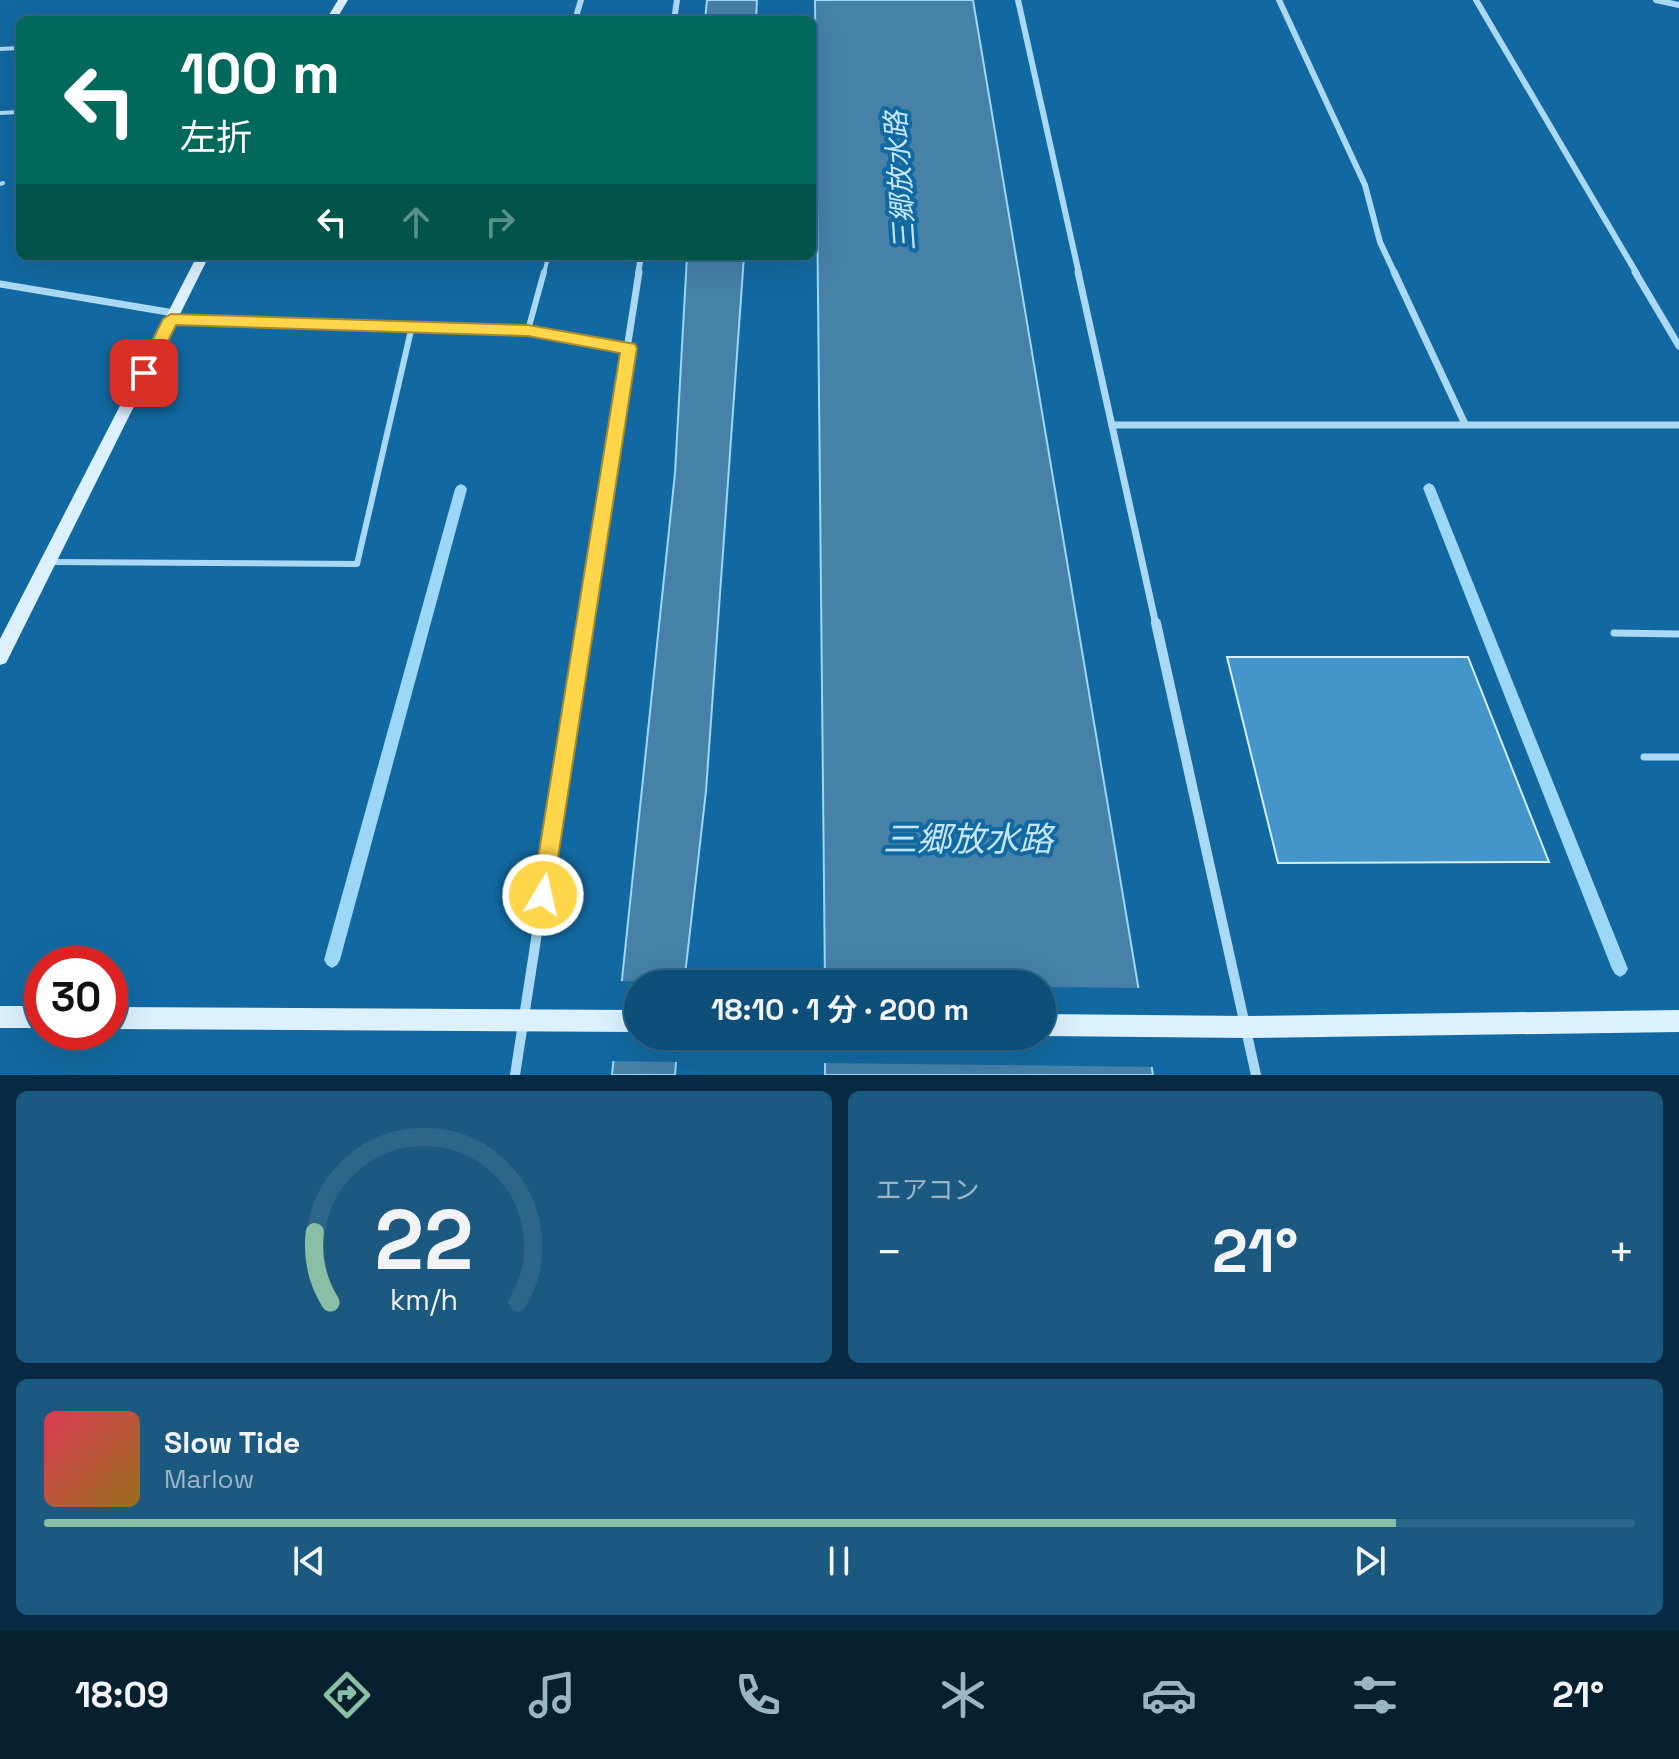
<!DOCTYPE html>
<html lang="ja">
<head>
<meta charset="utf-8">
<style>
  body { margin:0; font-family:"Space Grotesk","Noto Sans JP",sans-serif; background:#1c5980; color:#f1f3f6; height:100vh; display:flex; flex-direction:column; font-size:30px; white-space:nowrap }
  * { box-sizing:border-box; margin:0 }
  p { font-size:26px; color:#9bb5c6 }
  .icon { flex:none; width:44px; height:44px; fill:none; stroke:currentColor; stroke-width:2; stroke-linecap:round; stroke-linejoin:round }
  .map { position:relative; height:1075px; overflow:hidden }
  .panel { display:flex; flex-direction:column; gap:16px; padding:16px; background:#082b43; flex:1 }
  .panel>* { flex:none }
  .hud { position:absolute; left:16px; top:16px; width:800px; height:244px; border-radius:12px; box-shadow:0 8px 32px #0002,0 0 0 2px #2e668a; background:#00695c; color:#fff; overflow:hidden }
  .speed { position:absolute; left:24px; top:946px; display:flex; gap:16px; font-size:40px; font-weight:700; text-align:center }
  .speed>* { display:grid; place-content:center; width:104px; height:104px; border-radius:50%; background:#0e4f79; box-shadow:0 8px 32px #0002,0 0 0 2px #2e668a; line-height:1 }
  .speed .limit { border:12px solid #d22; background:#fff; color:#111 }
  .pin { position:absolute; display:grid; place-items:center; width:68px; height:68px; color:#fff; margin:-34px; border-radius:16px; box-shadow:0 4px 12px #0006 }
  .me { position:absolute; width:88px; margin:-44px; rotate:9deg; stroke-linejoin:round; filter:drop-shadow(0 0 6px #0008) }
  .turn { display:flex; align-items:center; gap:28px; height:168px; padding:0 32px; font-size:36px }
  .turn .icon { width:104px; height:104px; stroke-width:2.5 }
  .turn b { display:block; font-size:56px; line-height:68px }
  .lanes { display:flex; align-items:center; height:76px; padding:0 32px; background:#0003; justify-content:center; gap:40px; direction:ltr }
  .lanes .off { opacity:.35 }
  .big { font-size:60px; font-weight:700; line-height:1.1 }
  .panel .widget { flex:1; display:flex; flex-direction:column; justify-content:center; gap:12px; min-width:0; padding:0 28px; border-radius:12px; background:#1c5980 }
  .panel .dial { align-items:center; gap:0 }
  .dial svg { height:208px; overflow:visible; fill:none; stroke:#2e668a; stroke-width:7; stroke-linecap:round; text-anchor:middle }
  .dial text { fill:#f1f3f6; stroke:none }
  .song { display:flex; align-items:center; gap:24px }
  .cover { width:96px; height:96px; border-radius:12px; background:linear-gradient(135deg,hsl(350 70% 55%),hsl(40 70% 35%)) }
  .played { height:8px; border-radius:4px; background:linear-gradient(90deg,#8abfa5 85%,#2e668a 85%) }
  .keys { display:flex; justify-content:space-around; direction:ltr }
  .heat { display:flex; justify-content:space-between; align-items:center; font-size:44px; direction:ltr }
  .panel .tiles { flex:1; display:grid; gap:16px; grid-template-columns:1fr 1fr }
  .widget:last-child { grid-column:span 2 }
  .trip { position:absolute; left:624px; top:970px; width:432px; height:80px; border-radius:40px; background:#0e4f79; box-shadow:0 8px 32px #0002,0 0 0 2px #2e668a; font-weight:700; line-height:80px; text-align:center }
  .tabs { display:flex; height:128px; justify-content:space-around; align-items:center; background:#062030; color:#9bb5c6 }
  .tabs .icon { width:56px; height:56px }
  .tabs .selected { color:#8abfa5 }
  .tabs b { font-size:36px; color:#f1f3f6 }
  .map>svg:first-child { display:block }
</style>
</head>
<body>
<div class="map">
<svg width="1679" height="1075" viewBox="0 0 1679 1075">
  <rect width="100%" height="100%" fill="#1269a1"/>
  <g fill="#4681a8" stroke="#9dd7f8" stroke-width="2">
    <polygon points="707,0 757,0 756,20 705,20"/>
    <polygon points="815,0 973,0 1153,1075 825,1075 825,1036 1042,1036 1042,984 825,984"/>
    <polygon points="687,256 744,256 706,791 684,984 638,984 638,1036 678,1036 675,1075 612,1075 675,473"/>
  </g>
  <g fill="#1269a1">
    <polygon points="616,981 688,982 638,984 638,1036 682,1036 679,1062 609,1061"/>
    <polygon points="1042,987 1143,988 1156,1067 821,1063 821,1036 1042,1036"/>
  </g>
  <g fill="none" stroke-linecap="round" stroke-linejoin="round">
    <g fill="#9dd7f8" fill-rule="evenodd">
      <polygon points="1429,483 1433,485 1435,488 1628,969 1625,974 1620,977 1615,974 1612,969 1423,488 1425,485"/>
      <polygon points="461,484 465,486 467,489 340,960 337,965 332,968 327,965 324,960 455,489 457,486"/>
    </g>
  </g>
  <polygon fill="#4496ca" stroke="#d4eefe" stroke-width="2" points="1227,657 1468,657 1549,862 1278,863"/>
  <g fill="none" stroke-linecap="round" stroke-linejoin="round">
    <g stroke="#abd9f5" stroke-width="4">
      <polyline points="0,49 20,48"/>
      <polyline points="0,113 20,112"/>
      <polyline points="0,184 3,183"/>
      <polyline points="544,274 547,261"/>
    </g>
    <g stroke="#abd9f5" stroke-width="6">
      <polyline points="528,330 544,272"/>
      <polyline points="49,562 357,564 412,326"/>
    </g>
    <g stroke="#abd9f5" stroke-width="7">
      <polyline points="1614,633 1679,634"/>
      <polyline points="1644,757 1679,757"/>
    </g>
    <g stroke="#abd9f5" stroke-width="6">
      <polyline points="1018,0 1079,274"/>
      <polyline points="1279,0 1365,185 1380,242 1395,274"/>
      <polyline points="1476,0 1637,274"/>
      <polyline points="1656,0 1679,5"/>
      <polyline points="575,20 581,0"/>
      <polyline points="674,20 677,0"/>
      <polyline points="638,274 641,256"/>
    </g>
    <g stroke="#abd9f5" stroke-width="7">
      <polyline points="1078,272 1156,625"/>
      <polyline points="1394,272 1465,424"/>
      <polyline points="1635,272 1679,346"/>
      <polyline points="0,284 174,313"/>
      <polyline points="171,319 528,330 629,348"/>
      <polyline points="1112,425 1679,425"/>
      <polyline points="584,625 639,272"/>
    </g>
    <g stroke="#abd9f5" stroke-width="10">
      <polyline points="1156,623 1256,1075"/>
      <polyline points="515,1075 585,623"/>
    </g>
    <g fill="#dcf0fd" fill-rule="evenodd">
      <polygon points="338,0 348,0 336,20 326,20"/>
      <polygon points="197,256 209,256 6,663 0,665 0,639"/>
      <rect x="0" y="1006" width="42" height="22"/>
      <polygon points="110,1007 638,1010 638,1032 110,1029"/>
      <polygon points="1679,1010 1679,1032 1246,1038 1042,1036 1042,1014 1246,1016"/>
    </g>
  </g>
  <polygon fill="#ffd54a" stroke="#a68a30" stroke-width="2" points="171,314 528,325 635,344 637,348 551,903 543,906 535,903 532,895 620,353 528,336 176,325 150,377 138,377 136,373 163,319"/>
  <g text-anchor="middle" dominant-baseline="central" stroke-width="8" stroke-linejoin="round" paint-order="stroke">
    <g font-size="28" font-style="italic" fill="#c3e6fc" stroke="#1269a1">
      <text transform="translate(900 181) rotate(-94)">三郷放水路</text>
    </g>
    <g font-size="34" font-style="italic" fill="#c3e6fc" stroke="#1269a1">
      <text x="968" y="839">三郷放水路</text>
    </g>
  </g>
</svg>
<div class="speed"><div class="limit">30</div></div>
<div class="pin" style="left:144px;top:373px;background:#d93025"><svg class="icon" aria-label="arrive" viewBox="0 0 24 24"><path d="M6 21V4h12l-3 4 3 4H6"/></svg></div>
<svg class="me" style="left:543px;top:895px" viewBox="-20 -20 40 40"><circle r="17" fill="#ffd54a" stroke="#fff" stroke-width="3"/><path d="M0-11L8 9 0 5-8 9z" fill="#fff"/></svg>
<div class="trip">18:10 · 1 分 · 200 m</div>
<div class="hud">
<div class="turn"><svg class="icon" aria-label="left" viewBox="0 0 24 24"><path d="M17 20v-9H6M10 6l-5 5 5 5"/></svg><div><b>100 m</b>左折</div></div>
<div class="lanes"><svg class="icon" aria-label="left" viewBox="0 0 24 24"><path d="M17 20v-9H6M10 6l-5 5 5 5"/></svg><svg class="icon off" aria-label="ahead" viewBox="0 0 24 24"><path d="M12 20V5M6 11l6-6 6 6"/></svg><svg class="icon off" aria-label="right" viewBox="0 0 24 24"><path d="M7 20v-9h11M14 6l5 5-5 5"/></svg></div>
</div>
</div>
<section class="panel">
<div class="tiles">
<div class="widget dial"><svg viewBox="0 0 100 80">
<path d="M14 69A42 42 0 1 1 86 69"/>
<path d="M14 69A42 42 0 0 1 8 42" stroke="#8abfa5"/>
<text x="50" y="56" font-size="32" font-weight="700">22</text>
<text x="50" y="72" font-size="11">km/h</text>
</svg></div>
<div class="widget"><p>エアコン</p>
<div class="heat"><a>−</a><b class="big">21°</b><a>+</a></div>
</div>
<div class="widget">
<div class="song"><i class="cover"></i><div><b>Slow Tide</b><p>Marlow</p></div></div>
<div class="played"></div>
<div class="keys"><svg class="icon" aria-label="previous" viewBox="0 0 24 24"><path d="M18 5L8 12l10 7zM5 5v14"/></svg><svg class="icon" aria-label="pause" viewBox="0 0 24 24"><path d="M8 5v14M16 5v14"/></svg><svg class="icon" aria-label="next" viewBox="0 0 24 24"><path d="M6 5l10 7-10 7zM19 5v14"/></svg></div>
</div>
</div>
</section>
<nav class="tabs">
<b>18:09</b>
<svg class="icon selected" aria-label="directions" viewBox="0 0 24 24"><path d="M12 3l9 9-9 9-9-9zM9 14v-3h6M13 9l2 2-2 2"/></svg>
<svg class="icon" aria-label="music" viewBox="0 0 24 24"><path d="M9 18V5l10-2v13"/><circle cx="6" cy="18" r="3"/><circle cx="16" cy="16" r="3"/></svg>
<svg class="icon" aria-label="phone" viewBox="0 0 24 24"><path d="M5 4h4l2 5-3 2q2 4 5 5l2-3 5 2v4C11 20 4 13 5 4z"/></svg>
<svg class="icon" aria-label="climate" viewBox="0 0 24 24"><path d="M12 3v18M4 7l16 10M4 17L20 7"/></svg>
<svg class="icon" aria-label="car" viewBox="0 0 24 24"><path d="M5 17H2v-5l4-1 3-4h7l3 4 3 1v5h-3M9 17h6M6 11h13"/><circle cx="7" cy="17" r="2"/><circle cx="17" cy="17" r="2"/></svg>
<svg class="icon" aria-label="filters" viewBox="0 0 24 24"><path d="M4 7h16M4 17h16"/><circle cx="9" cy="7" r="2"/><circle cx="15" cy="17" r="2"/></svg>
<b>21°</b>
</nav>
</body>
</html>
